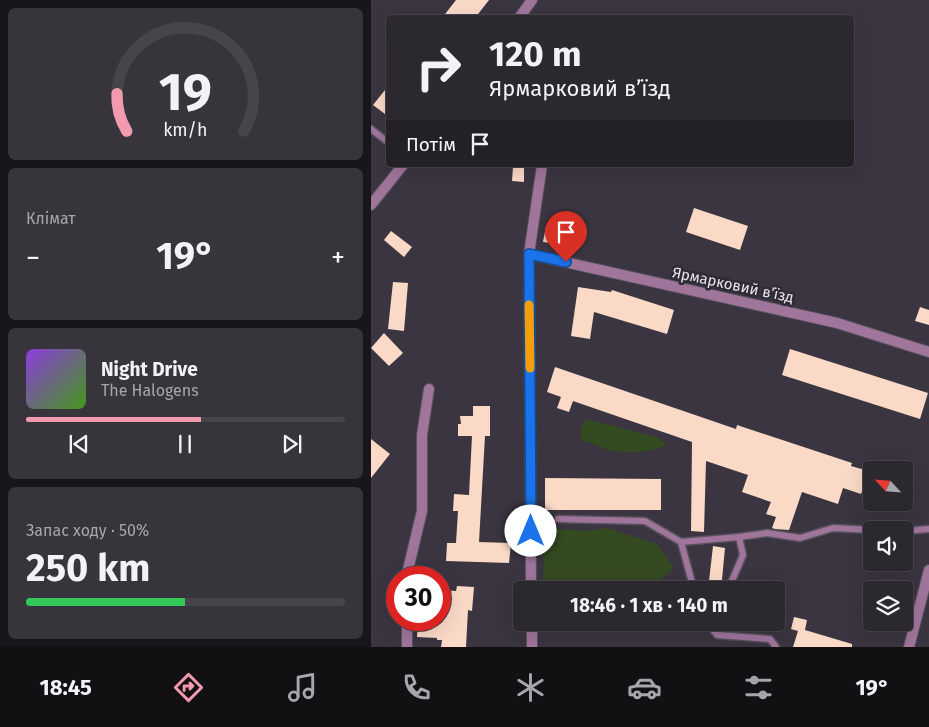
<!DOCTYPE html>
<html lang="uk">
<head>
<meta charset="utf-8">
<style>
  body { margin:0; font-family:"Fira Sans",sans-serif; background:#38343c; color:#f1f3f6; height:100vh; display:flex; flex-direction:column; font-size:19px; white-space:nowrap }
  * { box-sizing:border-box; margin:0 }
  p { font-size:16px; color:#a6a6ab }
  .icon { flex:none; width:28px; height:28px; fill:none; stroke:currentColor; stroke-width:2; stroke-linecap:round; stroke-linejoin:round }
  .map { position:relative; flex:1; overflow:hidden }
  .sheet { display:flex; flex-direction:column; gap:8px; padding:8px; background:#18161a; width:371px }
  .sheet>* { flex:none }
  .hud { position:absolute; left:15px; top:15px; width:468px; height:152px; border-radius:5px; box-shadow:0 5px 20px #0002,0 0 0 1px #48444c; background:#2c2830; color:#f1f3f6; overflow:hidden }
  .needle { width:32px; rotate:296deg }
  .controls { position:absolute; left:492px; top:461px; display:grid; gap:10px }
  .controls a { display:grid; place-items:center; width:50px; height:50px; border-radius:5px; background:#2c2830; box-shadow:0 5px 20px #0002,0 0 0 1px #48444c; font-size:25px }
  .speed { position:absolute; left:15px; top:566px; display:flex; gap:10px; font-size:25px; font-weight:700; text-align:center }
  .speed>* { display:grid; place-content:center; width:65px; height:65px; border-radius:50%; background:#2c2830; box-shadow:0 5px 20px #0002,0 0 0 1px #48444c; line-height:1 }
  .speed .limit { border:8px solid #d22; background:#fff; color:#111 }
  .pin { position:absolute; display:grid; place-items:center; width:42px; height:42px; color:#fff; margin:-51px -21px; border-radius:50% 50% 50% 0; rotate:-45deg; box-shadow:0 0 5px #0007 }
  .pin .icon { rotate:45deg }
  .me { position:absolute; width:55px; margin:-28px; rotate:0deg; stroke-linejoin:round; filter:drop-shadow(0 0 4px #0008) }
  .turn { display:flex; align-items:center; gap:18px; height:105px; padding:0 20px; font-size:22px }
  .turn .icon { width:65px; height:65px; stroke-width:2.5 }
  .turn b { display:block; font-size:35px; line-height:42px }
  .then { display:flex; align-items:center; height:48px; padding:0 20px; background:#0003; gap:10px; font-size:19px }
  .big { font-size:38px; font-weight:700; line-height:1.1 }
  .sheet .card { flex:1; display:flex; flex-direction:column; justify-content:center; gap:8px; min-width:0; padding:0 18px; border-radius:8px; background:#38343c }
  .sheet .dial { align-items:center; gap:0 }
  .dial svg { height:130px; overflow:visible; fill:none; stroke:#48444c; stroke-width:7; stroke-linecap:round; text-anchor:middle }
  .dial text { fill:#f1f3f6; stroke:none }
  .song { display:flex; align-items:center; gap:15px }
  .cover { width:60px; height:60px; border-radius:8px; background:linear-gradient(135deg,hsl(270 70% 55%),hsl(100 70% 35%)) }
  .played { height:5px; border-radius:2px; background:linear-gradient(90deg,#f29aae 55%,#48444c 55%) }
  .keys { display:flex; justify-content:space-around; direction:ltr }
  .heat { display:flex; justify-content:space-between; align-items:center; font-size:28px; direction:ltr }
  .charge { height:8px; border-radius:4px; background:linear-gradient(90deg,#34c759 50%,#48444c 0) }
  .trip { position:absolute; left:142px; top:581px; width:272px; height:50px; border-radius:5px; background:#2c2830; box-shadow:0 5px 20px #0002,0 0 0 1px #48444c; font-weight:700; line-height:50px; text-align:center }
  .tab-bar { display:flex; height:80px; justify-content:space-around; align-items:center; background:#121013; color:#a6a6ab }
  .tab-bar .icon { width:35px; height:35px }
  .tab-bar .active { color:#f29aae }
  .tab-bar b { font-size:22px; color:#f1f3f6 }
  main { display:flex; flex:1; min-height:0 }
  .map>svg:first-child { display:block }
</style>
</head>
<body>
<main>
<section class="sheet">
<div class="card dial"><svg viewBox="0 0 100 80">
<path d="M14 69A42 42 0 1 1 86 69"/>
<path d="M14 69A42 42 0 0 1 8 46" stroke="#f29aae"/>
<text x="50" y="56" font-size="32" font-weight="700">19</text>
<text x="50" y="72" font-size="11">km/h</text>
</svg></div>
<div class="card"><p>Клімат</p>
<div class="heat"><a>−</a><b class="big">19°</b><a>+</a></div>
</div>
<div class="card">
<div class="song"><i class="cover"></i><div><b>Night Drive</b><p>The Halogens</p></div></div>
<div class="played"></div>
<div class="keys"><svg class="icon" aria-label="previous" viewBox="0 0 24 24"><path d="M18 5L8 12l10 7zM5 5v14"/></svg><svg class="icon" aria-label="pause" viewBox="0 0 24 24"><path d="M8 5v14M16 5v14"/></svg><svg class="icon" aria-label="next" viewBox="0 0 24 24"><path d="M6 5l10 7-10 7zM19 5v14"/></svg></div>
</div>
<div class="card"><p>Запас ходу · 50%</p><b class="big">250 km</b><div class="charge"></div></div>
</section>
<div class="map">
<svg width="558" height="647" viewBox="0 0 558 647">
  <rect width="100%" height="100%" fill="#3a3540"/>
  <g fill="#344a21">
    <path d="M215 419 286 437 296 445C278 453 257 454 237 450 228 448 221 442 210 440L209 430Z"/>
    <polygon points="171,528 215,531 236,528 286,544 303,568 289,580 283,590 171,590 173,560 170,548"/>
  </g>
  <g fill="#fad9c7">
    <polygon points="85,0 118,0 104,18 71,18"/>
    <polygon points="18,85 18,117 2,105"/>
    <polygon points="142,167 153,167 153,182 141,181"/>
    <polygon points="323,208 377,226 369,250 315,232"/>
    <polygon points="175,226 202,231 200,246 172,242"/>
    <polygon points="20,231 41,247 33,257 13,240"/>
    <polygon points="22,282 37,283 33,331 17,329"/>
    <polygon points="207,287 240,292 241,290 303,310 296,334 223,312 219,339 200,336"/>
    <polygon points="549,307 558,310 558,325 544,321"/>
    <polygon points="13,333 32,353 18,366 0,348"/>
    <polygon points="419,349 557,393 549,419 411,375"/>
    <polygon points="184,367 365,429 366,425 481,463 480,466 501,472 501,494 491,491 490,494 472,488 467,504 431,492 418,530 404,529 401,528 405,517 395,514 400,502 371,492 377,475 335,461 333,532 320,531 321,442 202,401 198,412 186,408 190,397 176,392"/>
    <polygon points="102,406 119,406 119,436 114,436 108,542 140,543 138,563 75,561 76,543 85,543 87,511 82,511 83,494 98,495 101,436 87,436 87,424 90,424 89,416 102,416"/>
    <polygon points="0,439 19,454 0,478"/>
    <polygon points="174,478 290,479 290,510 174,510"/>
    <polygon points="342,546 354,548 350,590 337,590"/>
    <polygon points="86,586 103,587 101,611 97,610 95,647 70,647 71,640 66,640 66,638 46,637 47,622 67,623 69,620 70,590 85,591"/>
    <polygon points="423,617 436,620 434,630 481,644 481,647 422,647 427,631 420,629"/>
  </g>
  <g fill="none" stroke-linecap="round" stroke-linejoin="round">
    <g stroke="#56515b" stroke-width="9">
      <g id="lane">
        <polyline points="0,129 18,143"/>
        <polyline points="187,519 274,521 310,542 368,537 396,533 429,538 462,528 502,530"/>
        <polyline points="534,531 558,529"/>
        <polyline points="310,542 323,590"/>
        <polyline points="357,590 372,555 368,537"/>
        <polyline points="199,622 313,627 319,622"/>
        <polyline points="336,622 346,635 399,639 405,647"/>
      </g>
    </g>
    <g stroke="#56515b" stroke-width="12">
      <g id="street">
        <polyline points="148,18 161,0"/>
        <polyline points="0,205 32,165"/>
        <polyline points="158,254 466,323 558,352"/>
        <polyline points="35,578 51,511 51,435 58,389"/>
        <polyline points="160,590 158,254 171,165"/>
        <polyline points="36,620 36,647"/>
        <polyline points="161,622 161,647"/>
        <polyline points="538,647 558,570"/>
      </g>
    </g>
    <use href="#lane" stroke="#a0759c" stroke-width="6"/>
    <use href="#street" stroke="#a0759c" stroke-width="10"/>
  </g>
  <g fill="none" stroke-linecap="round" stroke-linejoin="round">
    <g stroke="#114b97" stroke-width="12">
      <polyline id="route" points="160,531 158,254 195,262"/>
    </g>
    <use href="#route" stroke="#1a73e8" stroke-width="9"/>
    <polyline stroke="#f59e0b" stroke-width="9" points="158,305 159,368"/>
  </g>
  <g text-anchor="middle" dominant-baseline="central" stroke-width="5" stroke-linejoin="round" paint-order="stroke">
    <g font-size="15" fill="#e7e4eb" stroke="#302b36">
      <text transform="translate(362 285) rotate(12)">Ярмарковий вʼїзд</text>
    </g>
  </g>
</svg>
<div class="controls">
<a><svg class="needle" viewBox="-14 -14 28 28"><path d="M0-13l5 13h-10z" fill="#e53935"/><path d="M0 13l5-13h-10z" fill="#a6a6ab"/></svg></a>
<a><svg class="icon" aria-label="sound" viewBox="0 0 24 24"><path d="M4 9h4l5-4v14l-5-4H4zM17 9q2 3 0 6"/></svg></a>
<a><svg class="icon" aria-label="layers" viewBox="0 0 24 24"><path d="M12 4l9 5-9 5-9-5zM3 14l9 5 9-5"/></svg></a>
</div>
<div class="speed"><div class="limit">30</div></div>
<div class="pin" style="left:195px;top:262px;background:#d93025"><svg class="icon" aria-label="arrive" viewBox="0 0 24 24"><path d="M6 21V4h12l-3 4 3 4H6"/></svg></div>
<svg class="me" style="left:160px;top:531px" viewBox="-20 -20 40 40"><circle r="19" fill="#fff"/><path d="M0-13L10 11 0 6-10 11z" fill="#1a73e8"/></svg>
<div class="trip">18:46 · 1 хв · 140 m</div>
<div class="hud">
<div class="turn"><svg class="icon" aria-label="right" viewBox="0 0 24 24"><path d="M7 20v-9h11M14 6l5 5-5 5"/></svg><div><b>120 m</b>Ярмарковий вʼїзд</div></div>
<div class="then">Потім<svg class="icon" aria-label="arrive" viewBox="0 0 24 24"><path d="M6 21V4h12l-3 4 3 4H6"/></svg></div>
</div>
</div>
</main>
<nav class="tab-bar">
<b>18:45</b>
<svg class="icon active" aria-label="directions" viewBox="0 0 24 24"><path d="M12 3l9 9-9 9-9-9zM9 14v-3h6M13 9l2 2-2 2"/></svg>
<svg class="icon" aria-label="music" viewBox="0 0 24 24"><path d="M9 18V5l10-2v13"/><circle cx="6" cy="18" r="3"/><circle cx="16" cy="16" r="3"/></svg>
<svg class="icon" aria-label="phone" viewBox="0 0 24 24"><path d="M5 4h4l2 5-3 2q2 4 5 5l2-3 5 2v4C11 20 4 13 5 4z"/></svg>
<svg class="icon" aria-label="climate" viewBox="0 0 24 24"><path d="M12 3v18M4 7l16 10M4 17L20 7"/></svg>
<svg class="icon" aria-label="car" viewBox="0 0 24 24"><path d="M5 17H2v-5l4-1 3-4h7l3 4 3 1v5h-3M9 17h6M6 11h13"/><circle cx="7" cy="17" r="2"/><circle cx="17" cy="17" r="2"/></svg>
<svg class="icon" aria-label="filters" viewBox="0 0 24 24"><path d="M4 7h16M4 17h16"/><circle cx="9" cy="7" r="2"/><circle cx="15" cy="17" r="2"/></svg>
<b>19°</b>
</nav>
</body>
</html>
